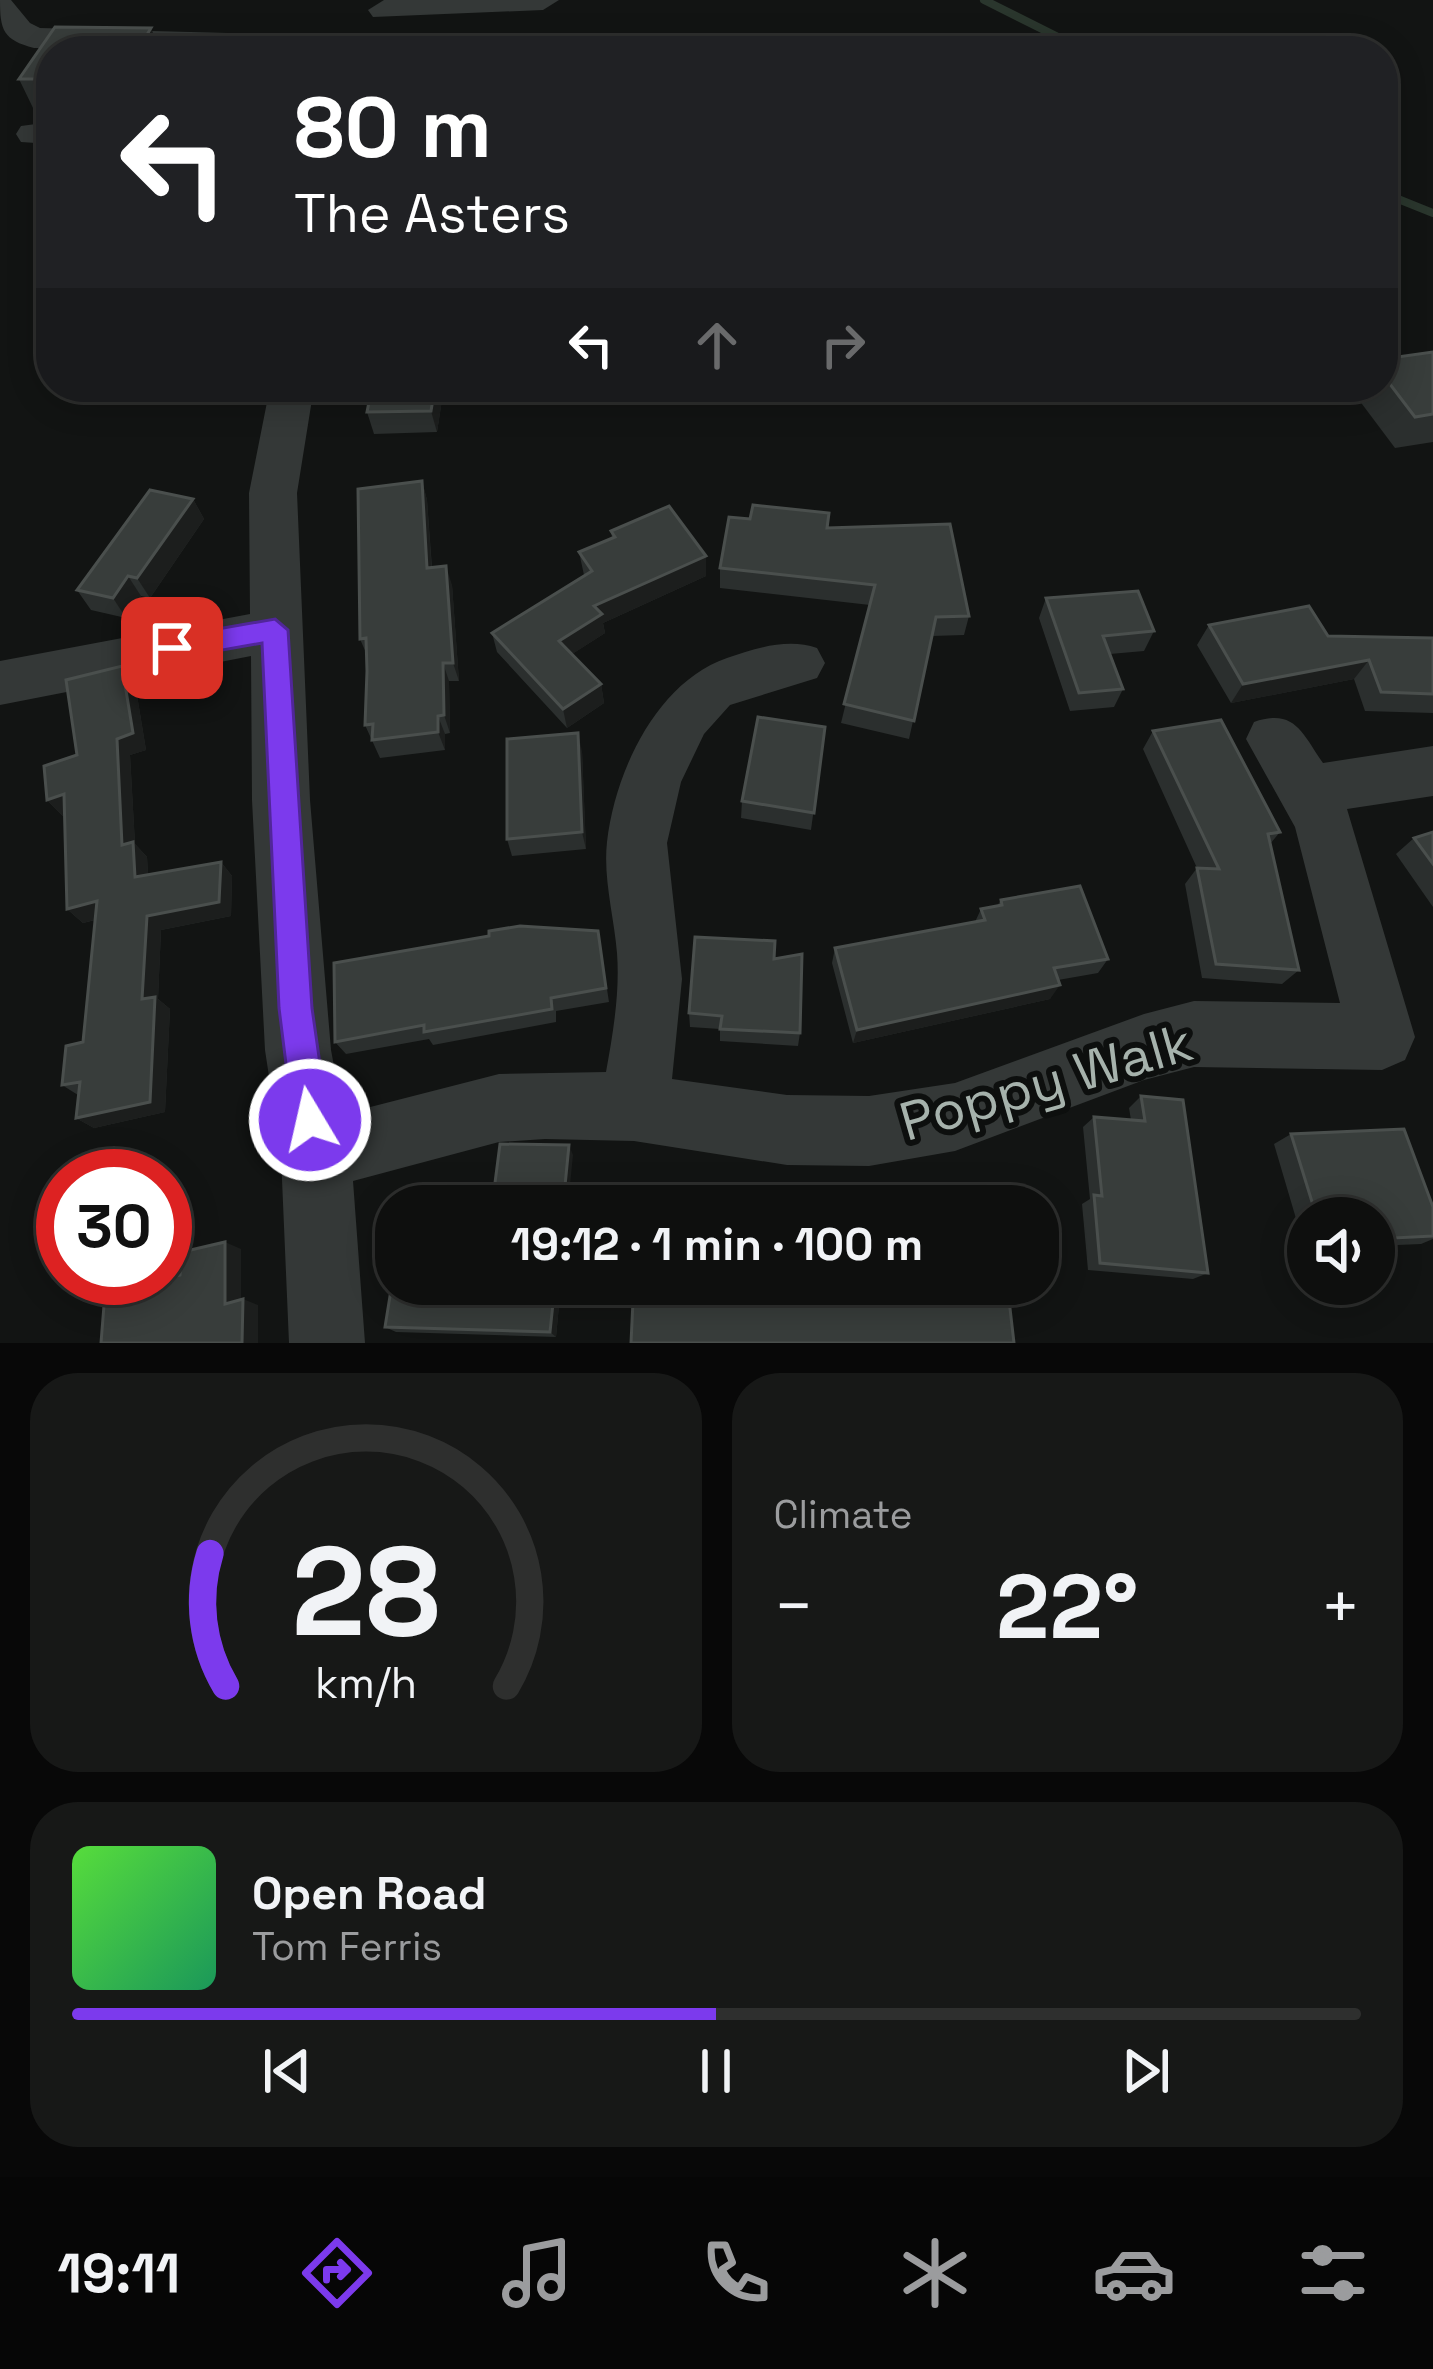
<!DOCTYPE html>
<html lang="en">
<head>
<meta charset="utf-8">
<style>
  body { margin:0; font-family:"Space Grotesk",sans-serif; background:#171817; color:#f1f3f6; height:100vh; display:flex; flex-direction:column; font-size:45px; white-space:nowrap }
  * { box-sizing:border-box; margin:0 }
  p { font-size:39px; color:#9b9c9e }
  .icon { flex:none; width:66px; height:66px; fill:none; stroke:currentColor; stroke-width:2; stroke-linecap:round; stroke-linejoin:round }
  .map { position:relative; height:1343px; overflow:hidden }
  .details { display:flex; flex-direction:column; gap:30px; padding:30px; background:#080808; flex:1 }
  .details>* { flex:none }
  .hud { position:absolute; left:36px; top:36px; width:1362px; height:366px; border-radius:48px; box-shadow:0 6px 30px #0003,0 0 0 3px #2e2f2e; background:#202124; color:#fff; overflow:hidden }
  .fabs { position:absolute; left:1287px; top:1197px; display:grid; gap:24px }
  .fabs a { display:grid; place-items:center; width:108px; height:108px; border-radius:50%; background:#0e0f0e; box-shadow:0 6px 30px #0003,0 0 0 3px #2e2f2e; font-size:60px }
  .speed { position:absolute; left:36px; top:1149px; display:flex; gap:24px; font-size:60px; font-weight:700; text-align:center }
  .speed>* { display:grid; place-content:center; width:156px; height:156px; border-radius:50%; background:#0e0f0e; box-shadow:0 6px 30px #0003,0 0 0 3px #2e2f2e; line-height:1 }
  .speed .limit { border:18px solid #d22; background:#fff; color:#111 }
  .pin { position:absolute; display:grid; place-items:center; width:102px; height:102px; color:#fff; margin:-51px; border-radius:24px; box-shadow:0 6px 18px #0006 }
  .me { position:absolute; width:132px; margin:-66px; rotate:351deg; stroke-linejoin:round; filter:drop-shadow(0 0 9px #0008) }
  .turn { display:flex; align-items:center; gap:42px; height:252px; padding:0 60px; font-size:54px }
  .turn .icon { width:156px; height:156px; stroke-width:2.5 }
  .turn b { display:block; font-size:84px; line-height:102px }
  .lanes { display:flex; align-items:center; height:114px; padding:0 60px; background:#0003; justify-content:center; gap:60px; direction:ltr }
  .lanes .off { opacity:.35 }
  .big { font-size:90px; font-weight:800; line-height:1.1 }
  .details .card { flex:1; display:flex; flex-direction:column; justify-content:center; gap:18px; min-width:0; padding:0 42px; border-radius:48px; background:#171817 }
  .details .dial { align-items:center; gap:0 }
  .dial svg { height:312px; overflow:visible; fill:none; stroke:#2e2f2e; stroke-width:7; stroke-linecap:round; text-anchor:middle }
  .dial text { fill:#f1f3f6; stroke:none }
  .song { display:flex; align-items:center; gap:36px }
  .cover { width:144px; height:144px; border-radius:18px; background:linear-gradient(135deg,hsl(110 70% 55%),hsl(150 70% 35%)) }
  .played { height:12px; border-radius:6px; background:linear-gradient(90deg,#7c3aed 50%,#2e2f2e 50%) }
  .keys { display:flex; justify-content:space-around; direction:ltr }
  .heat { display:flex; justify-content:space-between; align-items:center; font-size:66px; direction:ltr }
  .details .tiles { flex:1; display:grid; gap:30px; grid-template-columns:1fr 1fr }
  .card:last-child { grid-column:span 2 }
  .trip { position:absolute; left:375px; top:1185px; width:684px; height:120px; border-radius:48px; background:#0e0f0e; box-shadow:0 6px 30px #0003,0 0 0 3px #2e2f2e; font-weight:800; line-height:120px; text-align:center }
  .dock { display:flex; height:192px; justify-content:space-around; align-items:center; background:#060606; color:#9b9c9e }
  .dock .icon { width:84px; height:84px }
  .dock .on { color:#7c3aed }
  .dock b { font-size:54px; color:#f1f3f6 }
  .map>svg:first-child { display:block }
</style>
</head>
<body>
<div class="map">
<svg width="1433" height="1343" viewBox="0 0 1433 1343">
  <rect width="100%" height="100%" fill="#121413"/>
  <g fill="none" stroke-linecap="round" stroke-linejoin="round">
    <g stroke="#2a362d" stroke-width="8">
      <polyline points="984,0 1086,51"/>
      <polyline points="1383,193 1433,213"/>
    </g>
    <g fill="#343837" fill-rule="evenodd">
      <path d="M0 0H11L30 23 40 28 372 37 389 47 386 51 34 48C3 40 0 30 0 0Z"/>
      <polygon points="384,0 559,0 543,10 373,17 368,10"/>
      <polygon points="51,122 51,144 21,142 16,134 21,126"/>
      <path d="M270 387H314L297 493 310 800 331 1050 343 1114 499 1074 606 1072C613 1033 620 993 617 953 614 916 603 879 607 842 615 771 657 682 727 658 756 648 788 638 817 648L825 663 817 678 730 705 704 734 681 782 667 843 682 979 672 1079 787 1095 869 1096 955 1083 1144 1014 1194 1001 1340 1003 1295 827 1246 739 1254 722C1295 708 1302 733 1323 763L1433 746V796L1347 809 1415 1037 1405 1060 1382 1070 1194 1067 1144 1080 955 1151 869 1166 787 1165 634 1141 545 1139 499 1142 353 1181 365 1343H289L281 1156 265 1050 252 800 251 656 0 705V661L250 614 249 493Z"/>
    </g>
  </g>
  <g fill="#2b2f2e">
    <polygon points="55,27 151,28 160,51 51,51 51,110 34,110 19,79"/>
    <polygon points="1433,352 1433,442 1395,448 1353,392 1356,387 1383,387 1383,359"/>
    <polygon points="372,387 444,387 437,432 374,434 367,412"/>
    <polygon points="845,387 908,387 907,390 846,391"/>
    <polygon points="1283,387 1341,387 1339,390 1288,396"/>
    <polygon points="422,481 427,500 432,568 452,585 459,681 449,681 450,733 445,734 445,750 380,758 365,725 367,655 360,639"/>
    <polygon points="193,499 204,519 150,598 141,596 126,618 91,610 77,590"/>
    <polygon points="827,528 969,616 964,635 932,636 909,739 841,723 870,605 720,588 720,568"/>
    <polygon points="611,531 706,576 603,623 605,633 572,654 601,684 604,703 567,728 497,652 492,633 584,575 579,552 612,538"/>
    <polygon points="1046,598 1154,631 1144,651 1110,654 1123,689 1114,707 1070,711 1039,618"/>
    <polygon points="1209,625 1328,636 1433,638 1433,713 1365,711 1354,679 1231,703 1197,645"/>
    <polygon points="135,683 146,750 130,755 135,844 147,857 148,875 221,862 232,876 231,916 161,930 158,999 170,1009 165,1112 94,1128 76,1118 78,1095 62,1085 83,1042 95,920 83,923 67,909 65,815 63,816 47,800"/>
    <polygon points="825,727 811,830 741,818 742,801"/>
    <polygon points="1153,731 1280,832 1270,844 1299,970 1282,984 1202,978 1185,884 1197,868 1143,749"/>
    <polygon points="582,751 586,849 512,856 507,839"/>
    <polygon points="1433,832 1433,907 1396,854 1414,838"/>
    <polygon points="1001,900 1108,959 1098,973 1058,980 1050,999 853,1043 832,963 835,948 975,922 981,909 997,906"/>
    <polygon points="598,931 609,1002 556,1011 556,1022 433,1045 429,1039 346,1054 335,1042"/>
    <polygon points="774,959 800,1033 798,1046 720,1041 720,1029 690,1027 689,1013"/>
    <polygon points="1141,1096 1208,1273 1193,1279 1088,1270 1082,1204 1090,1199 1083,1127 1094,1117 1131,1120 1129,1108"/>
    <polygon points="1291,1134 1433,1207 1433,1239 1421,1244 1374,1246 1374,1218 1308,1218 1308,1248 1305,1249 1274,1144"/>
    <polygon points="561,1284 556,1337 396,1332 385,1327"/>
  </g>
  <g fill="#1c1e1d">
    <polygon points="151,28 160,51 137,51"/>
    <polygon points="435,387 444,387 437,432 431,411"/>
    <polygon points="422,481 427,500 433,588 427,568"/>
    <polygon points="193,499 204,519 150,598 137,578"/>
    <polygon points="706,556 706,576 603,623 605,633 563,660 559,641 594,606"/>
    <polygon points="446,566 452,585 459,681 453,663"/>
    <polygon points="128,576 141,596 126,618 113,598"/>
    <polygon points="1369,660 1354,679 1231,703 1243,684"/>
    <polygon points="443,663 449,681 450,733 444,715"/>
    <polygon points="122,666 135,683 146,750 130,755 135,844 147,857 149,892 135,877 122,845 117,739"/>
    <polygon points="601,684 604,703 567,728 563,709"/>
    <polygon points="438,716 445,734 445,750 438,732"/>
    <polygon points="578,733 582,751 586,849 582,832"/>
    <polygon points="64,794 79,810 63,816 47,800"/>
    <polygon points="221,862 232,876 231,916 161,930 158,999 170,1009 165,1112 94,1128 76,1118 142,999 147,916"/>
    <polygon points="97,901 112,915 83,923 67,909"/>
    <polygon points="1060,985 1050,999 853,1043 857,1030"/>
    <polygon points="569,1145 573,1155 568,1206 563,1206"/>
    <polygon points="225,1242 241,1249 241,1309 225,1304"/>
    <polygon points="555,1284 561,1284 556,1337 550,1332"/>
    <polygon points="243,1299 258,1305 258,1343 242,1343"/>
  </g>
  <g fill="#383d3b" stroke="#4a4f4d" stroke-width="3">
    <polygon points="55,27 151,28 137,51 51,51 51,79 19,79"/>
    <polygon points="1433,352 1433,414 1415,417 1383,375 1383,359"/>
    <polygon points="372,387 435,387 431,411 367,412"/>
    <polygon points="422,481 427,568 446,566 453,663 443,663 444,715 438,716 438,732 372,740 373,724 365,725 367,671 366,638 360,639 358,489"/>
    <polygon points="150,490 193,499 137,578 128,576 113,598 77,590"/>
    <polygon points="753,505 829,513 827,528 950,524 969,616 936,617 914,721 844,704 875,585 720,568 729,517 750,519"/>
    <polygon points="669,506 706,556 594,606 602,614 559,641 601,684 563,709 492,633 592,571 579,552 615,537 611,531"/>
    <polygon points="1138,591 1154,631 1103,636 1123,689 1079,693 1046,598"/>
    <polygon points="1309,606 1328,636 1433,638 1433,694 1381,692 1369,660 1243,684 1209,625"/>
    <polygon points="122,666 133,733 117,739 122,845 133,842 135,877 221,862 219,902 147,916 142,999 155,997 150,1102 76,1118 80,1082 62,1085 66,1046 83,1042 97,901 67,909 64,794 47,800 44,766 77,755 66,680"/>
    <polygon points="758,717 825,727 814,813 742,801"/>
    <polygon points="1221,720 1280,832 1268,834 1299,970 1216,964 1197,868 1219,869 1153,731"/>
    <polygon points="578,733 582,832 507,839 507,739"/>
    <polygon points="1433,832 1433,864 1414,838"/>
    <polygon points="1080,886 1108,959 1054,968 1060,985 857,1030 835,948 985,920 981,909 1002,905 1001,900"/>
    <polygon points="520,926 598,931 606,988 551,998 552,1009 424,1032 424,1025 335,1042 334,963 489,936 489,931"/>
    <polygon points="695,937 775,941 774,959 802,954 800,1033 720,1029 722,1016 689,1013"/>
    <polygon points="1141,1096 1183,1100 1208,1273 1100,1263 1094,1195 1102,1196 1094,1117 1145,1121"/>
    <polygon points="1404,1129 1433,1207 1433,1236 1374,1239 1374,1218 1317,1218 1291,1134"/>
    <polygon points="500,1144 569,1145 563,1206 492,1206"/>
    <polygon points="225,1242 225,1304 243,1299 242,1343 101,1343 105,1293 180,1275 182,1252"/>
    <polygon points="396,1259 396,1284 555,1284 550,1332 385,1327"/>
    <polygon points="701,1284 859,1284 859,1289 1008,1291 1014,1343 631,1343 633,1301 701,1304"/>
  </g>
  <polygon fill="#7c3aed" stroke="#51269a" stroke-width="3" points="275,619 288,630 312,1008 328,1120 322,1133 310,1138 298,1133 293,1120 279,1008 262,643 172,659 158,648 172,637"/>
  <g text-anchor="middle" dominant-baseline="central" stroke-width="12" stroke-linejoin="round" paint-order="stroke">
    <g font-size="54" fill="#a6b2ac" stroke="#0d0f0e">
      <text transform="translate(1046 1082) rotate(-16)">Poppy Walk</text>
    </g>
  </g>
</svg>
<div class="fabs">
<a><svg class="icon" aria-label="sound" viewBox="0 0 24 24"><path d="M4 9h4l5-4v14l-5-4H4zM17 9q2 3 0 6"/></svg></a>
</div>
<div class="speed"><div class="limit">30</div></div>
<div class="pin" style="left:172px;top:648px;background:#d93025"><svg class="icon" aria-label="arrive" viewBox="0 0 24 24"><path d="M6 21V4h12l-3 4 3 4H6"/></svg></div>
<svg class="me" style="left:310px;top:1120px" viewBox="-20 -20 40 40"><circle r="17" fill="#7c3aed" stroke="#fff" stroke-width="3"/><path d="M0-11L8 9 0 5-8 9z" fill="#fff"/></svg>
<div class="trip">19:12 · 1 min · 100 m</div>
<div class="hud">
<div class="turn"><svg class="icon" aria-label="left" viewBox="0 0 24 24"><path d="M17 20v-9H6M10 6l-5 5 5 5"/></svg><div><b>80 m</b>The Asters</div></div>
<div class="lanes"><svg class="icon" aria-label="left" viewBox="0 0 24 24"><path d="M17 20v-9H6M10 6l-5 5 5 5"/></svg><svg class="icon off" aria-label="ahead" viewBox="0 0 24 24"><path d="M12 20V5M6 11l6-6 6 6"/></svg><svg class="icon off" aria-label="right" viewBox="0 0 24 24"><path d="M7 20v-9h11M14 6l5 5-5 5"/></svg></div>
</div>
</div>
<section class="details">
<div class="tiles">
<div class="card dial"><svg viewBox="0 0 100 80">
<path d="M14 69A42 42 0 1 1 86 69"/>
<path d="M14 69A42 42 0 0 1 10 35" stroke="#7c3aed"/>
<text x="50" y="56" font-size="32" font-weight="700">28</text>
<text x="50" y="72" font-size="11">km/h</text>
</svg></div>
<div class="card"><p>Climate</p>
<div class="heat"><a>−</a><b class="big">22°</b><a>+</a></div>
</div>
<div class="card">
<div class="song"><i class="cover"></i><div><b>Open Road</b><p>Tom Ferris</p></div></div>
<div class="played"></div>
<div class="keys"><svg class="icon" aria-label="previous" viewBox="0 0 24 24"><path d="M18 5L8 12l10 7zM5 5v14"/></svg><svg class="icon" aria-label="pause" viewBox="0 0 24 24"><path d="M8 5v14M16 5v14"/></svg><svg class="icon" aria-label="next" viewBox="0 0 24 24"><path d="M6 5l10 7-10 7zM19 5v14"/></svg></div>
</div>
</div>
</section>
<nav class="dock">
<b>19:11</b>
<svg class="icon on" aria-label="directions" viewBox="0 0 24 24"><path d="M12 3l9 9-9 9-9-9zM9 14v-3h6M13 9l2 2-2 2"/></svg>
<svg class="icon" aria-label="music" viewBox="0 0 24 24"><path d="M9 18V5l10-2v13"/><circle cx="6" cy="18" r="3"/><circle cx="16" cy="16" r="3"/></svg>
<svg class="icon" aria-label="phone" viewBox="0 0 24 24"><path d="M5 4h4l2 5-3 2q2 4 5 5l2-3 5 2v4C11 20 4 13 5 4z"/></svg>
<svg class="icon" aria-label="climate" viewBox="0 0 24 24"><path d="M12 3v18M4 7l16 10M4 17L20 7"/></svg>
<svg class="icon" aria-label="car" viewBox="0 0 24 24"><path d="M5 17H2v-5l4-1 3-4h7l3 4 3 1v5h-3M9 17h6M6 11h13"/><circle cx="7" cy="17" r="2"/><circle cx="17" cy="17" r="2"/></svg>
<svg class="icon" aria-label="filters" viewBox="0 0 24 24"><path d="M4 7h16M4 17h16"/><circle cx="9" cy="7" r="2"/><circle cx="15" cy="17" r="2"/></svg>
</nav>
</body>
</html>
